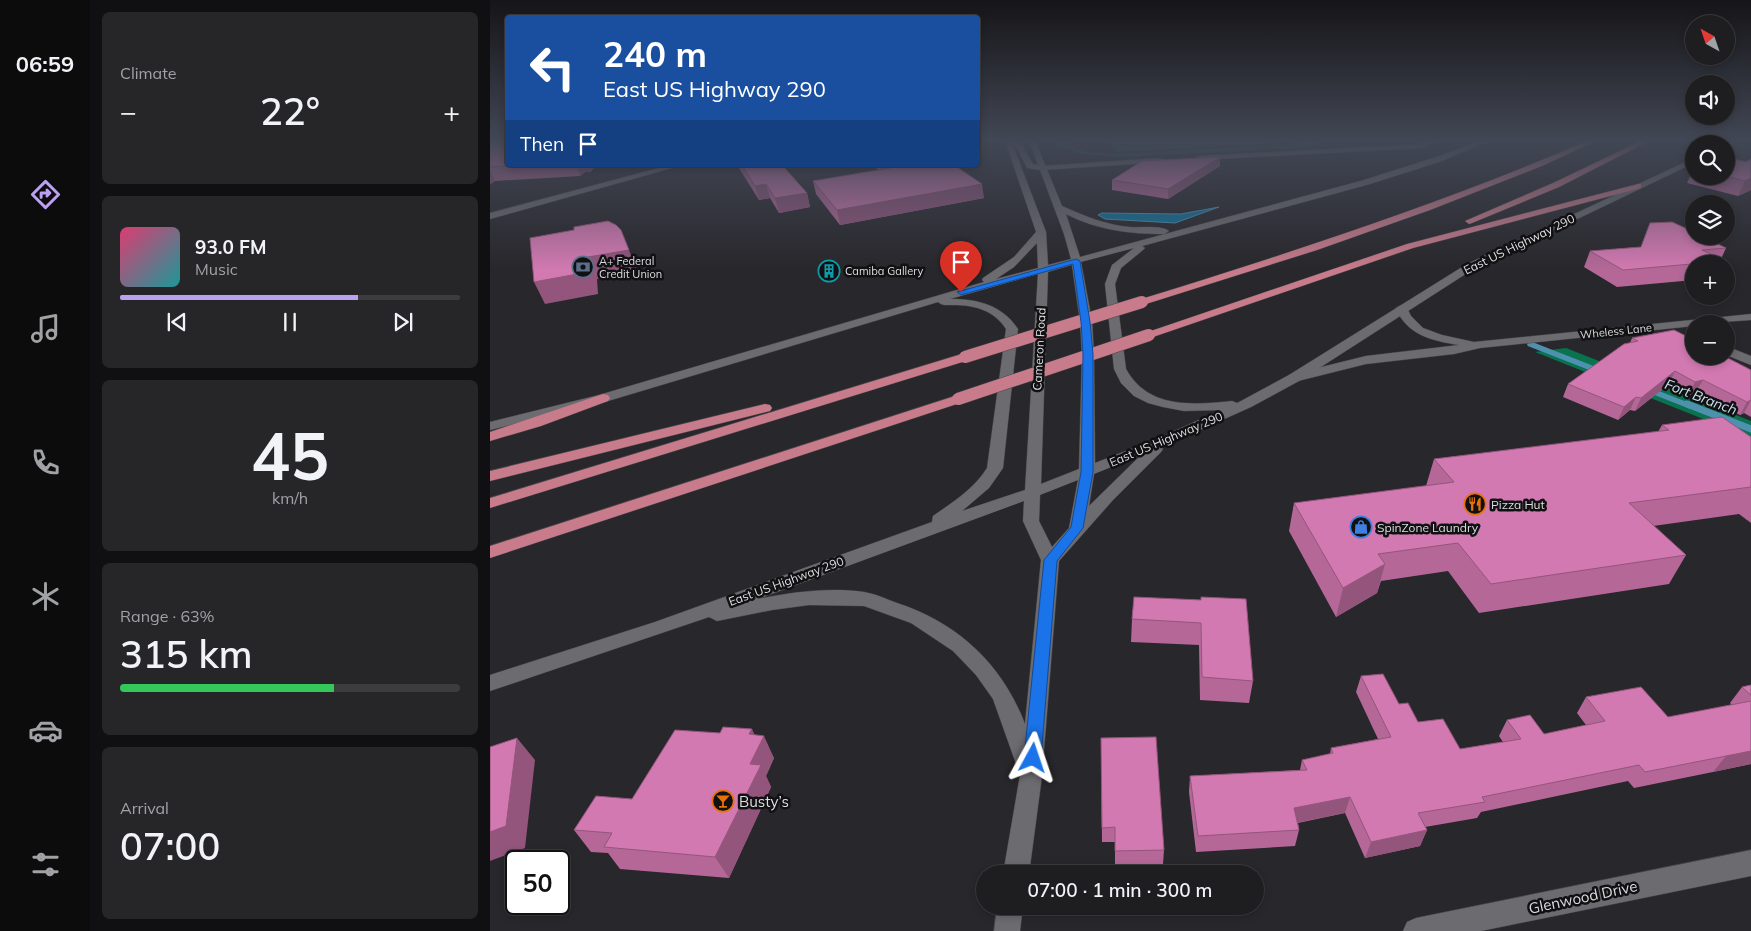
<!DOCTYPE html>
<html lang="en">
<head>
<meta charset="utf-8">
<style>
  body { margin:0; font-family:Mulish,sans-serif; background:#262629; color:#f1f3f6; height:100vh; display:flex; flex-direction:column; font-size:19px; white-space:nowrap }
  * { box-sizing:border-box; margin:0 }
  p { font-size:16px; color:#a1a2a5 }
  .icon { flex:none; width:28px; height:28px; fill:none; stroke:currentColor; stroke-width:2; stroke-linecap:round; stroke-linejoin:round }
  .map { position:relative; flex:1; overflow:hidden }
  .side { display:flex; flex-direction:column; gap:12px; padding:12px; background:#101012; width:400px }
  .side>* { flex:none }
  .guide { position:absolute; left:15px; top:15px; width:475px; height:152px; border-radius:5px; box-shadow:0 2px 8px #0003,0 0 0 1px #3c3b3e; background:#1a4fa0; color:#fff; overflow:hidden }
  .needle { width:32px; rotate:320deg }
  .controls { position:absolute; left:1195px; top:15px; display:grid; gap:10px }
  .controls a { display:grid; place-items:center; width:50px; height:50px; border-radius:50%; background:#1e1d20; box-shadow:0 2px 8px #0003,0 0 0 1px #3c3b3e; font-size:25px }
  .speed { position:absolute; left:15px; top:850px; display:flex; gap:10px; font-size:25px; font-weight:700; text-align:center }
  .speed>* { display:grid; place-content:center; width:65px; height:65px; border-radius:50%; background:#1e1d20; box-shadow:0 2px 8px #0003,0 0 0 1px #3c3b3e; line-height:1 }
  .speed .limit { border:2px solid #111; border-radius:8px; background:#fff; color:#111 }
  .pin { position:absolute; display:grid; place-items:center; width:42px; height:42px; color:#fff; margin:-51px -21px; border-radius:50% 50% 50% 0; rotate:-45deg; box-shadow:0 0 5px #0007 }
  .pin .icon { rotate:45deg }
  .me { position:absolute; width:55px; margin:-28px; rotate:5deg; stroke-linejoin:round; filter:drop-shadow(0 0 4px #0008) }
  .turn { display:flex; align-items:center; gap:18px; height:105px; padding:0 15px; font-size:22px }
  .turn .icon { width:65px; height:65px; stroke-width:2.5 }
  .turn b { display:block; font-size:35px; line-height:42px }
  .then { display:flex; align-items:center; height:48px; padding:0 15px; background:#0003; gap:10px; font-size:19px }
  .big { font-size:38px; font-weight:600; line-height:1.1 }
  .side .card { flex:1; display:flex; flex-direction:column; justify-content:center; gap:8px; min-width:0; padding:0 18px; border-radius:8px; background:#262629 }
  .side .dial { align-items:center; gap:0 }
  .dial b { font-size:65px; line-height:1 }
  .song { display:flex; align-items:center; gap:15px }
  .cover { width:60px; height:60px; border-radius:8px; background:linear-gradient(135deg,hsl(340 70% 55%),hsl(180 70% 35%)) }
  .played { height:5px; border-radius:2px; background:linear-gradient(90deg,#bca0f2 70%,#3c3b3e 70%) }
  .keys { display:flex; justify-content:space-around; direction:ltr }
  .heat { display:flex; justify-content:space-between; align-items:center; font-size:28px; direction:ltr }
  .charge { height:8px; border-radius:4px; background:linear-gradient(90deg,#34c759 63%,#3c3b3e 0) }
  .trip { position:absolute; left:486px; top:865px; width:288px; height:50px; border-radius:25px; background:#1e1d20; box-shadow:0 2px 8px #0003,0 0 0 1px #3c3b3e; font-weight:600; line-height:50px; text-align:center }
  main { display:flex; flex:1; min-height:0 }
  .tab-bar { display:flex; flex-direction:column; width:90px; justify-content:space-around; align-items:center; background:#0c0c0d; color:#a1a2a5 }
  .tab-bar .icon { width:35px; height:35px }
  .tab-bar .selected { color:#bca0f2 }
  .tab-bar b { font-size:22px; color:#f1f3f6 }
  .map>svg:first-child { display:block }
</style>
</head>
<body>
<main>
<nav class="tab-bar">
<b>06:59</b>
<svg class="icon selected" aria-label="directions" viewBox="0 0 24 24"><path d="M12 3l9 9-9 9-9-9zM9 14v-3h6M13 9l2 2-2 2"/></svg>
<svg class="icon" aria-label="music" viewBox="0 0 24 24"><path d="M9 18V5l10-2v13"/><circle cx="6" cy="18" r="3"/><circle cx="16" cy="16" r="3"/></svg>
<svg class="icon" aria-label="phone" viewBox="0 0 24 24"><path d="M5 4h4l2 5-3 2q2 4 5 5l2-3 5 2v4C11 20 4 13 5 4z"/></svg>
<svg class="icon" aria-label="climate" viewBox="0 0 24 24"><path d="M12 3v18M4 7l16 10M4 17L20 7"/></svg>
<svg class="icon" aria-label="car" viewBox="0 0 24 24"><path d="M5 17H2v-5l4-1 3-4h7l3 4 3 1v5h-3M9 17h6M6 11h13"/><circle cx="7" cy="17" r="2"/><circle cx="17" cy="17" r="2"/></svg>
<svg class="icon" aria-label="filters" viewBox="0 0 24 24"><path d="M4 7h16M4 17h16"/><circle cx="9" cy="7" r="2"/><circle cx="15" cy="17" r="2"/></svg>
</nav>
<section class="side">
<div class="card"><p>Climate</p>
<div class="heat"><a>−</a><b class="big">22°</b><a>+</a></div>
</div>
<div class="card">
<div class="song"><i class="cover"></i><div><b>93.0 FM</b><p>Music</p></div></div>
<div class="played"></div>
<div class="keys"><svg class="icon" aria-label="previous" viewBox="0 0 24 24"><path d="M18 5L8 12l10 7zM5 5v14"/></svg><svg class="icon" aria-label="pause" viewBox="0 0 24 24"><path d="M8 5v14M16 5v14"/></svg><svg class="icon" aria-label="next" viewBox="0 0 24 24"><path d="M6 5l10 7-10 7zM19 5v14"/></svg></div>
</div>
<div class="card dial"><b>45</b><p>km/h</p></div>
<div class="card"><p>Range · 63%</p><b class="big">315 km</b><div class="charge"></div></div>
<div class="card"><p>Arrival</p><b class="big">07:00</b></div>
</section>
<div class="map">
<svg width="1261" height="931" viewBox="0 0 1261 931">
  <rect width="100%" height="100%" fill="#28272b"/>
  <g fill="#12553b">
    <polygon points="567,140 577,140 579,145 597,152 628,154 795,145 823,140 835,140 823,145 807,148 629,157 591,154 569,146"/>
    <polygon points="618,140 795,140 799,142 626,152"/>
  </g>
  <polygon fill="#09734f" points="1076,348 1261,421 1261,438 1045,352"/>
  <polygon fill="#0f719a" stroke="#4d91af" points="729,207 685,223 615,219 608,215 612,213 691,214"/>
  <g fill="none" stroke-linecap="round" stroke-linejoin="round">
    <g stroke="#4d91af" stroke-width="5.5">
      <polyline points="1040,344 1109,371"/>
      <polyline points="1159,390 1200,406"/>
    </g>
    <polyline stroke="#4d91af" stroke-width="7" points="1197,404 1261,429"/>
    <g stroke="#464548" stroke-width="1">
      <g id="street">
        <polygon points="940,140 948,140 931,148 709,160 705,158 709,156 930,144"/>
        <polygon points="671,158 675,160 674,162 553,170 549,168 553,166"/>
        <path d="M912 305 916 306 921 316 933 328 952 335 984 342 1261 314V320L1204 324V326L990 348 964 354 876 364 804 382 798 378 799 375 876 356 969 345C943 341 916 335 906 308Z"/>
        <polygon points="1236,346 1261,356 1261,365 1236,355"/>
        <polygon points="1261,850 1261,876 991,931 913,931 917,922 926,918"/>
      </g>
    </g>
    <g stroke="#464548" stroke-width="1">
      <g id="secondary">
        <path d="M515 140H521L556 232 558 265 581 259 574 234 550 170 537 168 526 146 524 144 525 143H531L543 164 548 165 539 140H545L572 206C595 216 615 225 640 227 651 228 671 225 679 231L674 234C640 234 607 230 576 214L590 257 874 180 946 157 993 140H1001L952 161 880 184 652 246 655 248 653 250 631 268 625 284 636 369C658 409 702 405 742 401L747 403 751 401 799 375 977 264 1204 158V163L985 268 809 381 761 407 672 447 673 449 671 452 623 500 569 561 552 776 539 874H513L530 775 503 699 486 675 463 651 421 623 374 606 319 605 282 610 227 621 219 617 0 691V675L165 622 442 522 443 516C463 502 484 489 497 468L516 329C504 310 484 305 463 305 457 305 452 306 448 302L118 401 0 430V422L109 395 494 282 492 280 493 278 524 257 546 232ZM547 243 548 268 506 279 524 267ZM644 248 622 265 615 284 624 369 631 383 644 396 658 403 673 407 694 411 731 410 669 438 605 463 604 355 602 321 591 262ZM582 265 590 321 592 355 589 469 551 484 558 272ZM548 274 535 490 472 511 499 488 513 468 528 329C512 305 488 299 460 299ZM651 455 599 506 604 474ZM588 480 579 528 562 547 549 521 550 495ZM534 501 533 521 551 560 535 724C512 664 468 623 407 603 396 599 386 594 374 592 339 587 303 592 268 599Z"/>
        <polygon points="1244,140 1252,140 1236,147 1236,144 1233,144"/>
        <polygon points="180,165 193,165 0,219 0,213"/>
        <polygon points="507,906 533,906 530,931 504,931"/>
      </g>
    </g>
    <g stroke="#464548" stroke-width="1">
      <g id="highway">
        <path d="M1100 140H1108L1052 166 940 210 827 250 656 304 652 305 647 302 648 300C801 253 953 203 1100 140Z"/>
        <polygon points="1153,140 1161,140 1069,187 982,223 979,224 975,221 1063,183"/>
        <polygon points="1148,184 1151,184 1151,188 923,248 663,337 655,337 653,335 655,333 917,244"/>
        <polygon points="475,353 479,354 481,357 479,360 0,508 0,498"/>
        <polygon points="113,394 118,395 120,398 118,401 51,426 0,441 0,432"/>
        <polygon points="468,395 475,399 473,402 0,558 0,546"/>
        <polygon points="275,404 280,405 282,408 280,411 0,481 0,471"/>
      </g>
    </g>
    <use href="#street" fill="#6c6b6f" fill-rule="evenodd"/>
    <use href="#secondary" fill="#6c6b6f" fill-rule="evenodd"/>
    <use href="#highway" fill="#c87b8b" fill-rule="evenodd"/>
    <g stroke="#464548" stroke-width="13" stroke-linecap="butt">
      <g id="highway-bridge">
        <polyline points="475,357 652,302"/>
        <polyline points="468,399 659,335"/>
      </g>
    </g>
    <use href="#highway-bridge" stroke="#c87b8b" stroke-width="12"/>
  </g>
  <g fill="#b56898">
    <polygon points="0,140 18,165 107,165 100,172 95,172 90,176 5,181 0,184"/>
    <polygon points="730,157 730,166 678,199 622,190 622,180"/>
    <polygon points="1261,159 1261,190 1248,196 1197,183 1204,168 1204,176 1236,176"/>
    <polygon points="247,165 292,165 317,193 320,207 289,213 280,198 269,200"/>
    <polygon points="382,165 477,165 466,167 494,198 350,225 326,194 323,181 388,170"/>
    <polygon points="1160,223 1236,248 1231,259 1236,261 1235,264 1204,264 1204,280 1127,287 1094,267 1100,251 1151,247"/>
    <polygon points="1142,338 1261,370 1261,417 1254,413 1250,415 1206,392 1199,395 1179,384 1145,411 1140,410 1128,420 1073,397 1078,384 1140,343"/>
    <polygon points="1172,425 1261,437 1261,523 1249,514 1163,526 1196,555 1179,584 989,613 958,571 891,581 887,593 846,617 799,531 804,503 936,486 944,459 1168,432"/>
    <polygon points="711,600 763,681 759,703 710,700 709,645 641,642 642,619"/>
    <polygon points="871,676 909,704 928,722 970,749 1013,742 1009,736 1017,720 1054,734 1096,725 1087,713 1096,697 1178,717 1242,705 1240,703 1252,687 1261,685 1261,764 1223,772 1144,788 1138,781 991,812 987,818 935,827 937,830 930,846 875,858 855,813 808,823 809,830 805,846 706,852 699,792 700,776 810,770 812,760 840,754 841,748 888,739 866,692"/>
    <polygon points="230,733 264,735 284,758 276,776 281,787 239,878 130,869 118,853 101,852 84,830 142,799"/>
    <polygon points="611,738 674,850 673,864 625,866 625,842 612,842"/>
  </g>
  <g fill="#93557c">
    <polygon points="730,157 730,166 678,199 678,189"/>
    <polygon points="86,165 107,165 100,172 95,172 90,176"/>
    <polygon points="452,165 477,165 452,169"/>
    <polygon points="0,170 5,181 0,184"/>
    <polygon points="1261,178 1261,190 1248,196 1255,181"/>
    <polygon points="276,184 280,198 269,200 265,186"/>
    <polygon points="492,184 494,198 350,225 347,210"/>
    <polygon points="317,193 320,207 289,213 285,198"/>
    <polygon points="139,250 147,271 107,279 108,294 55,304 44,282 98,257"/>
    <polygon points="1185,371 1179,384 1145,411 1151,398"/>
    <polygon points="1213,380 1206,392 1199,395 1205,382"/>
    <polygon points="1146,397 1140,410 1128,420 1134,407"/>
    <polygon points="1261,400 1254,413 1250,415 1257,402"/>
    <polygon points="895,564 887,593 846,617 853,588"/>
    <polygon points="262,729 269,745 274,736 284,758 276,776 281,787 239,878 225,857 260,764 259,734"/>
    <polygon points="27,738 45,760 35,848 0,861 0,832"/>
    <polygon points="1261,751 1261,764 1223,772 1236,756"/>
    <polygon points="860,797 855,813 800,824 804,808"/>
    <polygon points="937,830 930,846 875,858 881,842"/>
  </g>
  <g fill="#d279b1" stroke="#93557c">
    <polygon points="0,140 18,140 18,165 34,165 0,167"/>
    <polygon points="730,157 678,189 622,180 652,161"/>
    <polygon points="1236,157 1256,162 1261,159 1261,178 1255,181 1236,176"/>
    <polygon points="252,165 292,165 317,193 285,198 276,184 265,186"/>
    <polygon points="396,165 464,165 492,184 347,210 323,181 400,168"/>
    <polygon points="118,221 126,225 131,230 139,250 98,257 98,272 44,282 40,238 84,230 84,227"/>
    <polygon points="1182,222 1204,232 1204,236 1212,236 1236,248 1212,250 1236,261 1133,270 1100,251 1151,247 1160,223"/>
    <polygon points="1184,330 1204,340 1204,356 1234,356 1261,370 1261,400 1257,402 1213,380 1205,382 1185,371 1151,398 1146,397 1134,407 1078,384 1134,344 1148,341 1142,338"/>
    <polygon points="1232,417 1261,437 1261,487 1139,503 1196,555 1001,584 968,543 888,554 895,564 853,588 804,503 964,482 944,459 1179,430 1172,425"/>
    <polygon points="644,597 711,600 711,597 756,599 763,681 712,677 711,623 642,619"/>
    <polygon points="893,674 909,704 918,703 928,722 953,719 970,749 1031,739 1017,720 1040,715 1054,734 1115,721 1096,697 1151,687 1178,717 1261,701 1261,751 1236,756 1155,772 1149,765 992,797 995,802 928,813 937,830 881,842 860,797 804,808 809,830 708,836 700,776 817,770 812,760 843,753 841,748 901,737 871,676"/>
    <polygon points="1261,685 1261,695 1252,687"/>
    <polygon points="233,727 262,729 259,734 274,736 260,764 271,765 225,857 114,847 122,833 84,830 106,796 142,799 185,730 230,733"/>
    <polygon points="666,737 674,850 625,851 625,827 612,828 611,738"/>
    <polygon points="27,738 16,826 0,832 0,747"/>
  </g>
  <linearGradient id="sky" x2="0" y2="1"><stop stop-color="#161518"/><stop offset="0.52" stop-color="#424755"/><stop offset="1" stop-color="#424755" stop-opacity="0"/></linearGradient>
  <rect width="1261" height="270" fill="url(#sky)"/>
  <polygon fill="#1a73e8" stroke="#114b97" points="586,259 590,261 600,322 603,354 603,472 593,528 567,561 551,758 549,763 543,765 537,763 534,758 554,560 581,527 591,472 593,354 591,322 583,264 471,295 467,292"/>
  <defs>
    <g id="bank-ring" transform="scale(1.125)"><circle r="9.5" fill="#111012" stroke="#5c6f8a" stroke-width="1.5"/><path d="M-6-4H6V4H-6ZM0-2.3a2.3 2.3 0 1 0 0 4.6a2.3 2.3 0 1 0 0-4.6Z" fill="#5c6f8a"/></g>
    <g id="building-ring" transform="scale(1.125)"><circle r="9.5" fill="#111012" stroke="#0f9aa8" stroke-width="1.5"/><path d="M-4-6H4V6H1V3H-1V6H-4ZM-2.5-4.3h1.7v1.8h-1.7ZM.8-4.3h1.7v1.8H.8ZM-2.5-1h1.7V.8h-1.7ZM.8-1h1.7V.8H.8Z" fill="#0f9aa8"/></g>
    <g id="restaurant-ring" transform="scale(1.125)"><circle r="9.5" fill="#111012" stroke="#e8710a" stroke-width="1.5"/><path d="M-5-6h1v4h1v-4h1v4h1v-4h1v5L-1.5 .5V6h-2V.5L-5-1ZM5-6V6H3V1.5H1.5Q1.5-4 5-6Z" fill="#e8710a"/></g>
    <g id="shop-ring" transform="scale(1.125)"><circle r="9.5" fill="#111012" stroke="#3f7fe0" stroke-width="1.5"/><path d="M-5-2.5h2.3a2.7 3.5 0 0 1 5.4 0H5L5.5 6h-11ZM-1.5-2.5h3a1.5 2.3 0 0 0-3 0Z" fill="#3f7fe0"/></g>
    <g id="bar-ring" transform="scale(1.125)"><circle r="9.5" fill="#111012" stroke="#e8710a" stroke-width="1.5"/><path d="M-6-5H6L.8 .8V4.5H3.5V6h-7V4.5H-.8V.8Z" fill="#e8710a"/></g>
  </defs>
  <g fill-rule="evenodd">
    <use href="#bank-ring" x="93" y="267"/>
    <use href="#building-ring" x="339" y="271"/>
    <use href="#restaurant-ring" x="985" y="504"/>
    <use href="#shop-ring" x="871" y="527"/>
    <use href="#bar-ring" x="233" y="801"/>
  </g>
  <g text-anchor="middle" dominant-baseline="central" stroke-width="5" stroke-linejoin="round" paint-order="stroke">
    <g font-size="11" fill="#dedde0" stroke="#111012" text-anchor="start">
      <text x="109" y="261">A+ Federal<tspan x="109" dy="13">Credit Union</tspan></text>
      <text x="355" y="271">Camiba Gallery</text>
    </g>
    <g font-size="11" fill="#dedde0" stroke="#111012">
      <text transform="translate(1126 331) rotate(-6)">Wheless Lane</text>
    </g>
    <g font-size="12" fill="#dedde0" stroke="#111012">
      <text transform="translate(1029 244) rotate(-26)">East US Highway 290</text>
      <text transform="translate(549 349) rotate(-87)">Cameron Road</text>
      <text transform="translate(676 439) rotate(-23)">East US Highway 290</text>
      <text transform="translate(296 581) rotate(-20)">East US Highway 290</text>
    </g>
    <g font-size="12" fill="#dedde0" stroke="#111012" text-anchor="start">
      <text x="1001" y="504">Pizza Hut</text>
      <text x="887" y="527">SpinZone Laundry</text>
    </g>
    <g font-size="14" font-style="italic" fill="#cae2f0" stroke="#111012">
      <text transform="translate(1211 397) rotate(21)">Fort Branch</text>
    </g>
    <g font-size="15" fill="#dedde0" stroke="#111012" text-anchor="start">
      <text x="249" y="801">Busty’s</text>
    </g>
    <g font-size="15" fill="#dedde0" stroke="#111012">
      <text transform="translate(1093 897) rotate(-12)">Glenwood Drive</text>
    </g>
  </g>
</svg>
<div class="controls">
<a><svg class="needle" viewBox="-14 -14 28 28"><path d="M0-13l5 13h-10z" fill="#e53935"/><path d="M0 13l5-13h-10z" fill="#a1a2a5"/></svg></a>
<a><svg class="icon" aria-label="sound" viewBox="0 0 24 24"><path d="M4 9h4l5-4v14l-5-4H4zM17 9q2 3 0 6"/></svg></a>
<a><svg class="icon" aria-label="search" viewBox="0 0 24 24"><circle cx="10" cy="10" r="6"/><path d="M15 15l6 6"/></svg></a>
<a><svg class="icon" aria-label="layers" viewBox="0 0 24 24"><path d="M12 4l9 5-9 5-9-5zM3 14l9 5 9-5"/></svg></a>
<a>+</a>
<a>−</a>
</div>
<div class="speed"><div class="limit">50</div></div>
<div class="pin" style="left:471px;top:292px;background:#d93025"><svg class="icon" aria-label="arrive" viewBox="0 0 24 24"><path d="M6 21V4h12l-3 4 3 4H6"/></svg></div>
<svg class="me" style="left:543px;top:758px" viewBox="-20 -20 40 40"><path d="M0-17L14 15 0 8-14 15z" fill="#1a73e8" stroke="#fff" stroke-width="4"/></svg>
<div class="trip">07:00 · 1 min · 300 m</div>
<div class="guide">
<div class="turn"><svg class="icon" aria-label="left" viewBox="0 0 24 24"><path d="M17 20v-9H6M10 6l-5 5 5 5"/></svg><div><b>240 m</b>East US Highway 290</div></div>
<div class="then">Then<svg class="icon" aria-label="arrive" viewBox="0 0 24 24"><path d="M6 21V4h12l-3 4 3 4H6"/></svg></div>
</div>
</div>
</main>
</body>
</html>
